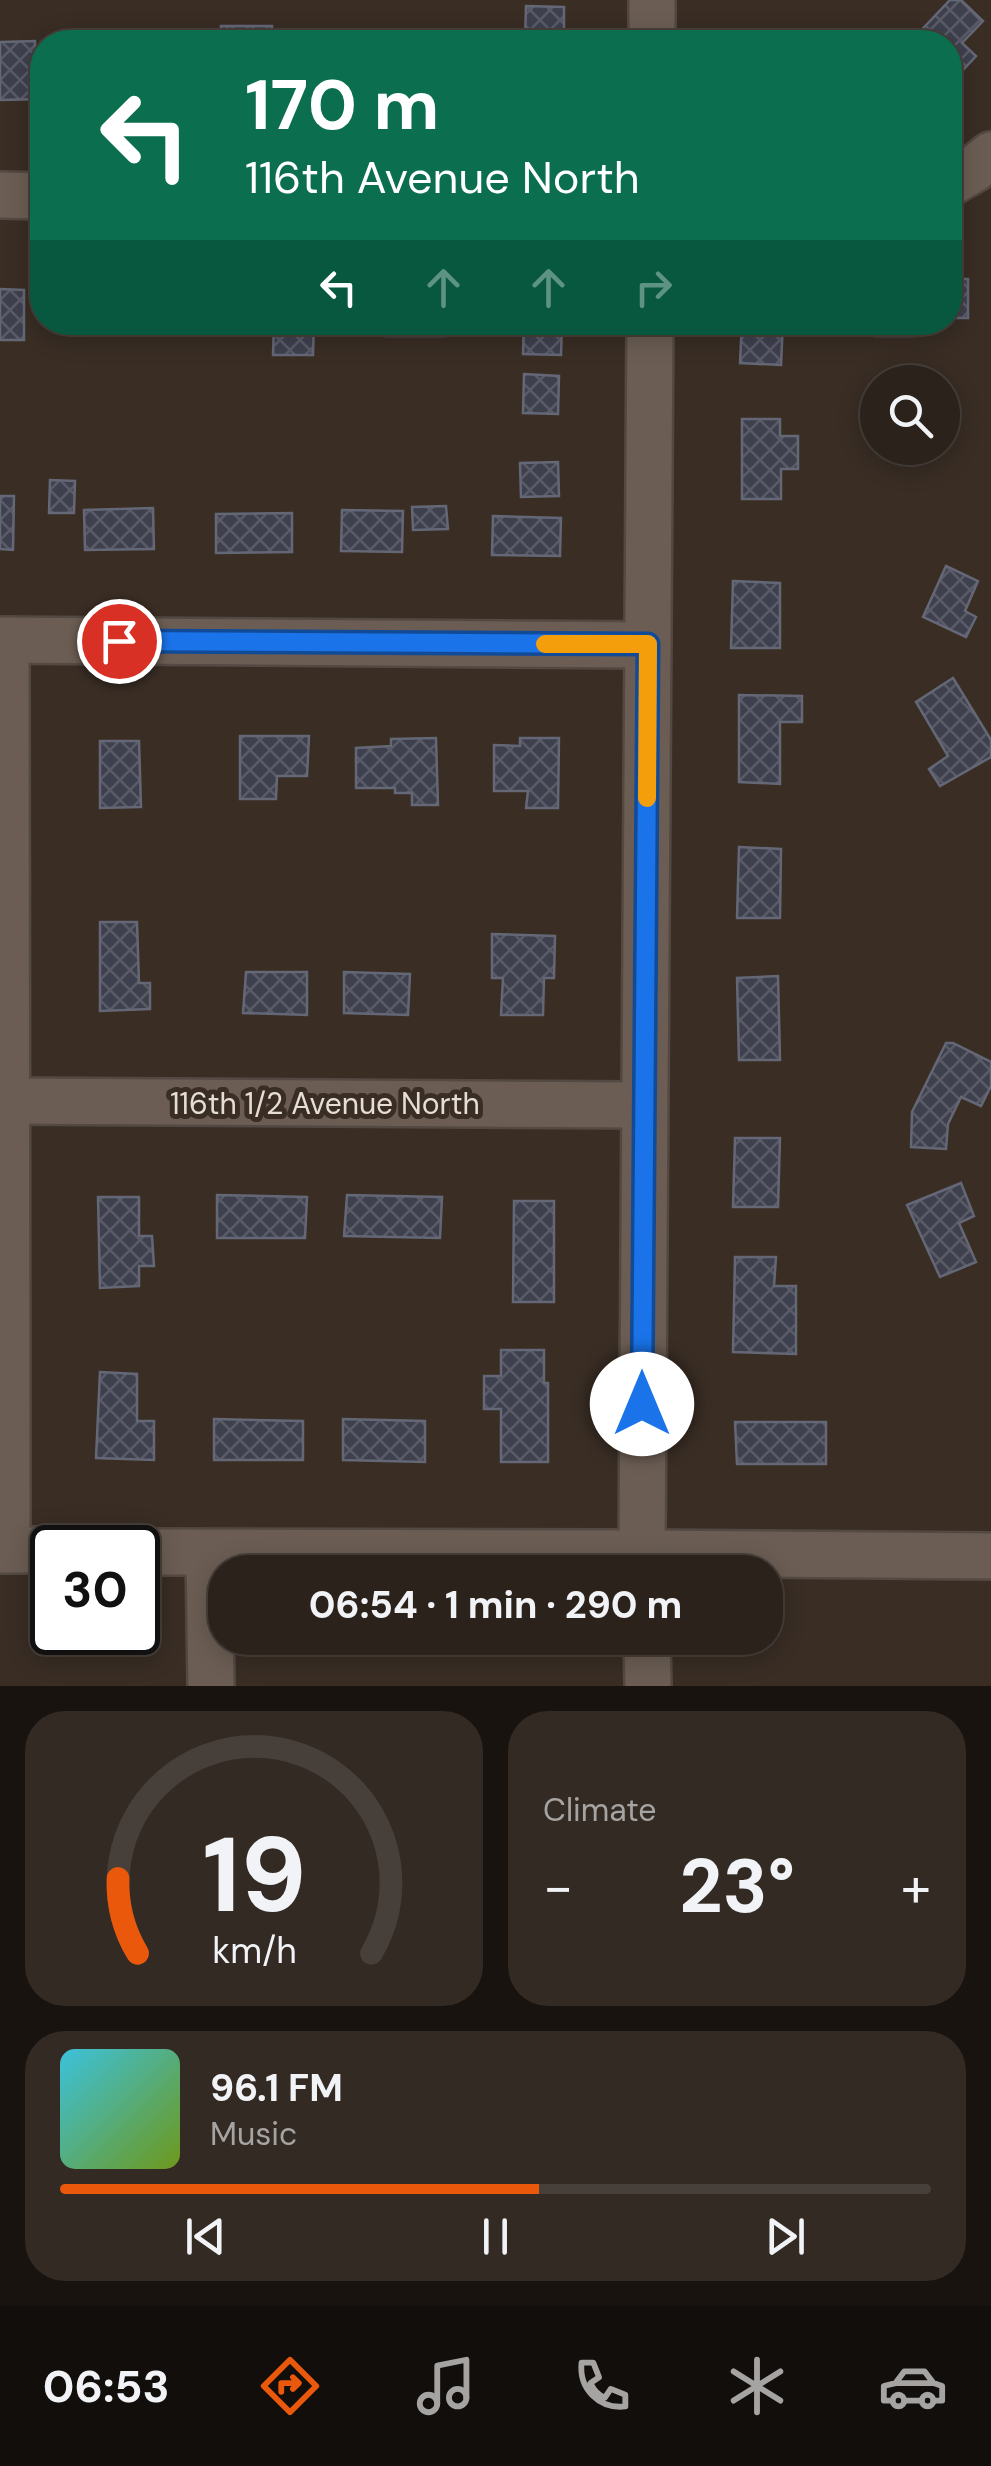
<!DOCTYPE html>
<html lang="en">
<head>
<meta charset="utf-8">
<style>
  body { margin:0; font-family:"DM Sans",sans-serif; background:#332a24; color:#f1f3f6; height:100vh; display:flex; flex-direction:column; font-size:38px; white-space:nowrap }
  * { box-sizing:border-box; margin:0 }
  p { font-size:32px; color:#a6a4a3 }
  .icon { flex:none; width:55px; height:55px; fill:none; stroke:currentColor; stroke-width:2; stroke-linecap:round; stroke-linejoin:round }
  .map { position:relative; height:1686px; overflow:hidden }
  .sheet { display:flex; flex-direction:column; gap:25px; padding:25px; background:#18130f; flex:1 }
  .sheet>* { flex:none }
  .guide { position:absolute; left:30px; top:30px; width:932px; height:305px; border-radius:40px; box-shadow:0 5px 25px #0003,0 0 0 2px #473f3a; background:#0b6e4f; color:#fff; overflow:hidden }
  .fabs { position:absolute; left:860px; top:365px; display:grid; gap:20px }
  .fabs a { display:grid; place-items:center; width:100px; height:100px; border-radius:50%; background:#2b221b; box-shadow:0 5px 25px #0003,0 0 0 2px #473f3a; font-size:50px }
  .speed { position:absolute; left:30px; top:1525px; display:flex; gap:20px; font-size:50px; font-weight:700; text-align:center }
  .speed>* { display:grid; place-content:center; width:130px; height:130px; border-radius:50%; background:#2b221b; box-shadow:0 5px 25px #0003,0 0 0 2px #473f3a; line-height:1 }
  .speed .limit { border:5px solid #111; border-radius:15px; background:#fff; color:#111 }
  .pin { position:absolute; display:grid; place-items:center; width:85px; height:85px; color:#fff; margin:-42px; border:5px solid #fff; border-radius:50%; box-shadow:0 2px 10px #0007 }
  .me { position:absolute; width:110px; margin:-55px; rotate:0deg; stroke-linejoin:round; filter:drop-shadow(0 0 8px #0008) }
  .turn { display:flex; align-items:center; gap:35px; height:210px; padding:0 50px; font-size:45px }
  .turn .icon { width:130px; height:130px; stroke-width:2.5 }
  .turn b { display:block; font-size:70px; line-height:85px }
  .lanes { display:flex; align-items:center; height:95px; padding:0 50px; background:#0003; justify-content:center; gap:50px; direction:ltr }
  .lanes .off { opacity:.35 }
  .big { font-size:75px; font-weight:700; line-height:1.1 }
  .sheet .widget { flex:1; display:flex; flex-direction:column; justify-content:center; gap:15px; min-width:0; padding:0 35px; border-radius:40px; background:#332a24 }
  .sheet .dial { align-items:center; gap:0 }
  .dial svg { height:260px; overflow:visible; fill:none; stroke:#473f3a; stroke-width:7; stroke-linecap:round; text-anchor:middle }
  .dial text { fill:#f1f3f6; stroke:none }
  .song { display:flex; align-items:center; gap:30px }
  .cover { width:120px; height:120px; border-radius:15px; background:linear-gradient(135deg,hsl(190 70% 55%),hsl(80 70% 35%)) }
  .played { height:10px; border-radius:5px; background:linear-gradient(90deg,#ea580c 55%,#473f3a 55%) }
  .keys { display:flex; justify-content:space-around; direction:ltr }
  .heat { display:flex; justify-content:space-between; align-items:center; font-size:55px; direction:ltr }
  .sheet .tiles { flex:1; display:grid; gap:25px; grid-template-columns:1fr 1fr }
  .widget:last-child { grid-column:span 2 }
  .trip { position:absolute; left:208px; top:1555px; width:575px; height:100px; border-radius:40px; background:#2b221b; box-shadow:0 5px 25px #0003,0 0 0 2px #473f3a; font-weight:700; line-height:100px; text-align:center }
  .menu { display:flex; height:160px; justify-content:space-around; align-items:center; background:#110e0b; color:#a6a4a3 }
  .menu .icon { width:70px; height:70px }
  .menu .active { color:#ea580c }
  .menu b { font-size:45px; color:#f1f3f6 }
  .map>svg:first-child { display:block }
</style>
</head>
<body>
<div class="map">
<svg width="991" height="1686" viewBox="0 0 991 1686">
  <defs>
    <pattern id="building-cross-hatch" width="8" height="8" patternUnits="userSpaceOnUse" patternTransform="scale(2.5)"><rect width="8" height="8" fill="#3e404e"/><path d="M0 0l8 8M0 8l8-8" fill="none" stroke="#5a5b67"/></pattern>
  </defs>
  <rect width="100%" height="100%" fill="#392d24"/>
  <g fill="url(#building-cross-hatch)" stroke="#646776" stroke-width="2.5">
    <polygon points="950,0 961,0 983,21 962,43 976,56 950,84 950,42 910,42"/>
    <polygon points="526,6 564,7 564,42 525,42"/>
    <rect x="221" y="26" width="51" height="16"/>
    <polygon points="35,41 35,59 42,59 42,99 0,100 0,42"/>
    <rect x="950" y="279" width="18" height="39"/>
    <polygon points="0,289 24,290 24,340 0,340"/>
    <polygon points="56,322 155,322 155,332 55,329"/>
    <polygon points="191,322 259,322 258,332 191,331"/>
    <polygon points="274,322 314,322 313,355 273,355"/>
    <rect x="338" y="322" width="38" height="10"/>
    <rect x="386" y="322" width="58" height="14"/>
    <polygon points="524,322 562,322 561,355 523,354"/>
    <polygon points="742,322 783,322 781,365 740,363"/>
    <rect x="875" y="322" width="39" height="14"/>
    <polygon points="524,374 559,376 558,414 523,413"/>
    <polygon points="742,419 780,419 780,436 798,436 798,469 781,469 781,499 742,499"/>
    <polygon points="558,462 559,496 521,497 520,463"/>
    <polygon points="50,480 75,481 74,513 49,513"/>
    <polygon points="0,496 14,496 13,550 0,549"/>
    <polygon points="446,506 448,529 413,530 412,507"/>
    <polygon points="153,508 154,549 85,550 84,510"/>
    <polygon points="342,510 403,511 402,552 341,551"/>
    <polygon points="292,513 292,552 216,553 216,514"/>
    <polygon points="493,516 561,518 560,556 492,555"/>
    <polygon points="946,566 978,581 965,611 976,617 966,637 923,617"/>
    <polygon points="733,581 780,583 780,648 731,648"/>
    <polygon points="953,678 991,740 991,757 940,786 929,769 948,756 916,702"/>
    <polygon points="739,695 802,696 802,722 780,722 780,784 739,782"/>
    <polygon points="240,736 309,736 307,776 277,776 276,799 240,799"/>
    <polygon points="436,738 438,805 412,805 412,793 395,793 395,788 356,788 356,748 391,746 391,739"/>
    <polygon points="520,738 559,738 558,808 526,808 528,791 494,791 494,745 520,746"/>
    <polygon points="100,741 139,741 141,807 100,808"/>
    <polygon points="739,847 781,849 780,918 737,918"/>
    <polygon points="100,922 137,922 139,983 150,983 150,1009 100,1011"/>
    <polygon points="492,934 555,936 554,978 544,978 543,1015 501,1015 503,978 492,978"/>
    <polygon points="246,972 307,972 307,1015 243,1013"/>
    <polygon points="344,972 410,974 408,1015 344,1013"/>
    <polygon points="778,976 780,1060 739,1060 737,978"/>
    <polygon points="946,1043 953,1043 991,1062 991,1086 981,1106 961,1097 948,1124 946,1149 911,1147 912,1112"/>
    <polygon points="735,1138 780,1138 778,1207 733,1207"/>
    <polygon points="961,1183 974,1216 959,1223 976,1262 940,1277 907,1205"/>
    <polygon points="217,1195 307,1197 305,1238 217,1238"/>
    <polygon points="347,1195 442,1197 440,1238 344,1236"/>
    <polygon points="98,1197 139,1197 139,1236 152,1236 154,1266 139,1266 139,1286 100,1288"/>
    <polygon points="514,1201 554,1201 554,1302 513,1302"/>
    <polygon points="735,1257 776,1257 774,1286 796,1286 796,1354 733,1352"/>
    <polygon points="501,1350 544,1350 544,1383 548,1383 548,1462 501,1462 501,1409 484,1409 484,1376 501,1376"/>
    <polygon points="100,1372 137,1374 137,1421 154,1421 154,1460 96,1458"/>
    <polygon points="214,1419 303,1421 303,1460 214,1460"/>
    <polygon points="343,1419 425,1421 425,1462 343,1460"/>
    <polygon points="735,1422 826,1422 826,1464 737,1464"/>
  </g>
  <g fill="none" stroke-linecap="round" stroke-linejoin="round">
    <g stroke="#534942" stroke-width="50">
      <g id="minor">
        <polyline points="652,42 652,0"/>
        <polyline points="950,183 974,169 991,155"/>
        <polyline points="0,195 42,196"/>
        <polyline points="0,640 648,645"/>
        <polyline points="6,640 7,1550"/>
        <polyline points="6,1101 643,1105"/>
        <polyline points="0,1550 52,1550"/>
        <polyline points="138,1552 642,1553 991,1556"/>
        <polyline points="209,1553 211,1686"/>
        <polyline points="644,1572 642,1553 650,322"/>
        <polyline points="647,1638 648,1686"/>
      </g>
    </g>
    <use href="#minor" stroke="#6b5d53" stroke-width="45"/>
  </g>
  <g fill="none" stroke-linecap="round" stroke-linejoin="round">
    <g stroke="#114b97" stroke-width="25">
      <polyline id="route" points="119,641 648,644 642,1404"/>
    </g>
    <use href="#route" stroke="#1a73e8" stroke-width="18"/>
    <polyline stroke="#f59e0b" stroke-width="18" points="545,644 648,644 647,798"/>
  </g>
  <g text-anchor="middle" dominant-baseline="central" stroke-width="10" stroke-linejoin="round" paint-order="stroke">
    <g font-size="30" fill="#e6ddd7" stroke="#392d24">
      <text x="325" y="1103">116th 1/2 Avenue North</text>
    </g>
  </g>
</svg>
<div class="fabs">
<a><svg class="icon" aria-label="search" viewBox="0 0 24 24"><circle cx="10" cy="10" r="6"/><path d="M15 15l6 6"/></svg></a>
</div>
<div class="speed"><div class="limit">30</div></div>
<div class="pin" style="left:119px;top:641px;background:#d93025"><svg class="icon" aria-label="arrive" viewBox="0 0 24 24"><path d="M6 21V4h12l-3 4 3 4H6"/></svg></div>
<svg class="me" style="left:642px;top:1404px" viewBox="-20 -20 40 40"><circle r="19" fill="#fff"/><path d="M0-13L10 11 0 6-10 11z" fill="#1a73e8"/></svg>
<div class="trip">06:54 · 1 min · 290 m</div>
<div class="guide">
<div class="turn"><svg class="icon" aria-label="left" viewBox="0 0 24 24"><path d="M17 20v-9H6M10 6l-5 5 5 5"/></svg><div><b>170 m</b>116th Avenue North</div></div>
<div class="lanes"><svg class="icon" aria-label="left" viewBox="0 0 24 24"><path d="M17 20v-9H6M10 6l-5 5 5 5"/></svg><svg class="icon off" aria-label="ahead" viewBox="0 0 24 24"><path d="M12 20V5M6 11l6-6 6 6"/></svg><svg class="icon off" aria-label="ahead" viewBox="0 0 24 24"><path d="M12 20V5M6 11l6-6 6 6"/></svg><svg class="icon off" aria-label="right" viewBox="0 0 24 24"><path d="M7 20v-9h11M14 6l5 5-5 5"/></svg></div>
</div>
</div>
<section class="sheet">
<div class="tiles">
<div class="widget dial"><svg viewBox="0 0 100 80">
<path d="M14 69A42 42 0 1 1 86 69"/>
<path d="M14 69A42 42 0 0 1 8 46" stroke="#ea580c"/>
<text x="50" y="56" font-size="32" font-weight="700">19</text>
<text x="50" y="72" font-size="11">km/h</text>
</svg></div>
<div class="widget"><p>Climate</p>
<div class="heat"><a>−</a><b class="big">23°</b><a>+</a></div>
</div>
<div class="widget">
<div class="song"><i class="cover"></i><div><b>96.1 FM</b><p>Music</p></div></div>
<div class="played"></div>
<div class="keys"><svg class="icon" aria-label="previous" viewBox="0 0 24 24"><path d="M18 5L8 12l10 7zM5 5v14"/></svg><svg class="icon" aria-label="pause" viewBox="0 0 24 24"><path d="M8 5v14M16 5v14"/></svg><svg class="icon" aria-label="next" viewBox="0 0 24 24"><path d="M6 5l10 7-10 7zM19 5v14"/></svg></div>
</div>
</div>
</section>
<nav class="menu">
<b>06:53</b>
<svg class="icon active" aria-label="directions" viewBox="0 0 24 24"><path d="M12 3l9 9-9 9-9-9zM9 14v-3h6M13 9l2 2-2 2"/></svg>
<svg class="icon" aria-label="music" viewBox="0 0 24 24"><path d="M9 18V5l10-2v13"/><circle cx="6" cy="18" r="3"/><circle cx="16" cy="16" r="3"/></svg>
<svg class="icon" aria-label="phone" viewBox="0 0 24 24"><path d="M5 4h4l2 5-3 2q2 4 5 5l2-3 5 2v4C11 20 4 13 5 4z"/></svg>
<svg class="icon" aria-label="climate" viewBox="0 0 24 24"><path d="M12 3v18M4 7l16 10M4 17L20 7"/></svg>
<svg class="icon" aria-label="car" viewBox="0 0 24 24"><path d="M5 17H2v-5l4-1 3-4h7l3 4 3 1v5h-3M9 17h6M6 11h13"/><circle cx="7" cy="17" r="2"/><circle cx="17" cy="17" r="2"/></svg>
</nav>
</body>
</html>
